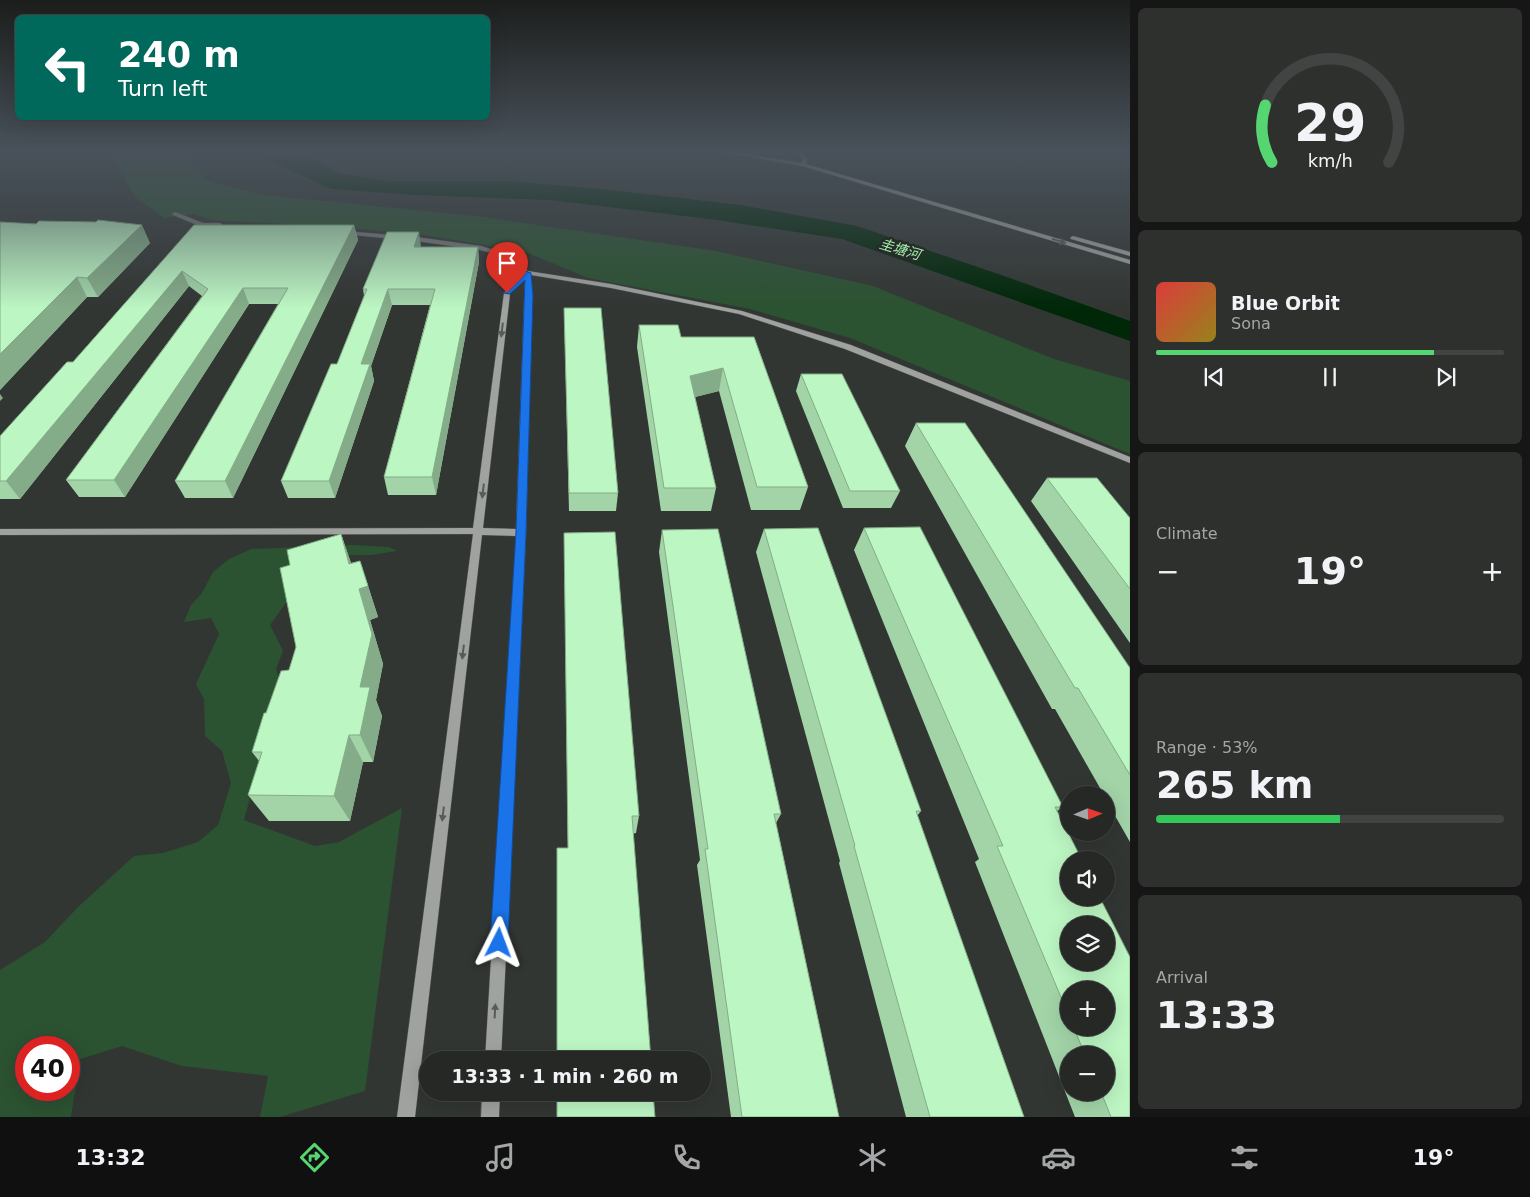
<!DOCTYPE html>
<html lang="en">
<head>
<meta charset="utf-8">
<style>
  body { margin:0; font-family:"DejaVu Sans","Noto Sans SC",sans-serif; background:#2e302e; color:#f1f3f6; height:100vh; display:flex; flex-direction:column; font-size:19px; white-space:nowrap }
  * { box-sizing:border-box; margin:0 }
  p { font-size:16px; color:#a4a6a7 }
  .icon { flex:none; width:28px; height:28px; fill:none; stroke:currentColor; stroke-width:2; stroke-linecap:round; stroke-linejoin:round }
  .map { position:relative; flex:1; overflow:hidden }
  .panel { display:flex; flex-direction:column; gap:8px; padding:8px; background:#151615; width:400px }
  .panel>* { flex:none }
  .guide { position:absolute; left:15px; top:15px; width:475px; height:105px; border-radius:8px; box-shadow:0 5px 20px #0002,0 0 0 1px #424443; background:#00695c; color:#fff; overflow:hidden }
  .needle { width:32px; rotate:88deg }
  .buttons { position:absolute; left:1060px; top:786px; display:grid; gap:10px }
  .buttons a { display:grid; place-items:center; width:55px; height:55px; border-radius:50%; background:#262826; box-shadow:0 5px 20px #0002,0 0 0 1px #424443; font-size:25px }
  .speed { position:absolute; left:15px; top:1036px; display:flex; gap:10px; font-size:25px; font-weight:700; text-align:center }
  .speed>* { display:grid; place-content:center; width:65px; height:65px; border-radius:50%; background:#262826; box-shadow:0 5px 20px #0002,0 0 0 1px #424443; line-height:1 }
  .speed .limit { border:8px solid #d22; background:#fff; color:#111 }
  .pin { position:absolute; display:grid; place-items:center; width:42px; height:42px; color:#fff; margin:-51px -21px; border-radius:50% 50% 50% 0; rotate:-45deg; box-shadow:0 0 5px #0007 }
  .pin .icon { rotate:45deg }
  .me { position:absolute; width:55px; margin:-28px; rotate:3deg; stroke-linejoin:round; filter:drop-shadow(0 0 4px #0008) }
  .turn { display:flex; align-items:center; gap:18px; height:105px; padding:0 20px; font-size:22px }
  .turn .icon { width:65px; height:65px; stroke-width:2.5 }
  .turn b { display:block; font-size:35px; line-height:42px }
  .big { font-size:38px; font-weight:700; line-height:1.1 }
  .panel .card { flex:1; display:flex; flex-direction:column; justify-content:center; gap:8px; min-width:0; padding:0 18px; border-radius:8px; background:#2e302e }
  .panel .dial { align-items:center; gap:0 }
  .dial svg { height:130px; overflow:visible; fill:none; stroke:#424443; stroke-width:7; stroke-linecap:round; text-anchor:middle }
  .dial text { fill:#f1f3f6; stroke:none }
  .song { display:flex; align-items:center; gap:15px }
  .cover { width:60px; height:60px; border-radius:8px; background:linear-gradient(135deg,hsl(0 70% 55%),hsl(50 70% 35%)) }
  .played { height:5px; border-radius:2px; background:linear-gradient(90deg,#55d671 80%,#424443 80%) }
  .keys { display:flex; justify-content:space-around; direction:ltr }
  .heat { display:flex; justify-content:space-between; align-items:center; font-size:28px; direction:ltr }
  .charge { height:8px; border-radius:4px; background:linear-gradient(90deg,#34c759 53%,#424443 0) }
  .trip { position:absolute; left:419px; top:1051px; width:292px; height:50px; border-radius:25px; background:#262826; box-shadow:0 5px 20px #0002,0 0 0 1px #424443; font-weight:700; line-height:50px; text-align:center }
  .dock { display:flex; height:80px; justify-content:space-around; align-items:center; background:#0f100f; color:#a4a6a7 }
  .dock .icon { width:35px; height:35px }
  .dock .on { color:#55d671 }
  .dock b { font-size:22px; color:#f1f3f6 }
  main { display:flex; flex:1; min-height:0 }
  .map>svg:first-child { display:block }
</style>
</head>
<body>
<main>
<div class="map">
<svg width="1130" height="1117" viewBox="0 0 1130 1117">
  <rect width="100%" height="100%" fill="#323633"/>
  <g fill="#2b5231" fill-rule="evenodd">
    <polygon points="109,152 183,152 209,182 263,195 483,217 716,251 873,286 1054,359 1130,381 1130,454 850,338 750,309 588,278 526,252 424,235 338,227 211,220 194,214 164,218 135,196"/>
    <path d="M352 545 389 547 397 551 372 555H345L301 582 270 625 283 651 276 669 281 684 244 820 315 846 339 842 402 808 365 1091 280 1117H260L268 1076 182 1066 122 1046 80 1059 71 1117H0V970L45 942 78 907 134 856 163 853 198 842 218 825 231 783 222 751 205 736 204 699 196 684 219 634 211 618 184 622 191 605 202 593 213 572 229 559 251 549ZM26 1048H69V1090H26Z"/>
  </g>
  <polygon fill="#002708" points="227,152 302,153 340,174 390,181 510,181 602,189 741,205 857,226 1007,277 1130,321 1130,341 842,239 717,220 550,200 414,195 331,189 268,160"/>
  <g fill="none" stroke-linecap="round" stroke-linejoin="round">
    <g stroke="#4e524f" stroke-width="1">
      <g id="street">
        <polygon points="175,212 203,223 220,223 223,225 220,227 202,227 173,215 172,214"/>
        <polygon points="344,231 416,237 481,246 504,253 531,273 526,274 500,255 480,250 416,241 342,234 342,232"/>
      </g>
    </g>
    <g stroke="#4e524f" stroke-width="1">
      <g id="secondary">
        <polygon points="723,152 733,152 801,163 803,160 798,152 802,152 807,160 806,164 1130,260 1130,264 802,166"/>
        <polygon points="1073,236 1130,252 1130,256 1071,239 1070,238"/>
        <path d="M528 271 611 284 742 311 851 345 1130 457V463L845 349 739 314 611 288 531 275 532 296 526 533 501 1060H485L516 536 482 535 415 1117H397L473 534 0 535V529L473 528 504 293ZM525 279 516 529 483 528 510 294Z"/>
        <polygon points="482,1092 500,1092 499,1117 481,1117"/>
      </g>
    </g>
    <use href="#street" fill="#797b79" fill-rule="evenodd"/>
    <use href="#secondary" fill="#9fa29f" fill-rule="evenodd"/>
  </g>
  <g fill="#a2d4a8" fill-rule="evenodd">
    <polygon points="0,222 36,224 150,243 98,297 87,297 0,390"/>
    <polygon points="194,225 354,225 358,240 233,498 185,498 175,481 278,304 249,304 125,497 79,497 66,480 202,296 189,286 20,499 0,499 0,436 73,362"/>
    <polygon points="421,247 478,247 479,262 436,495 388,495 384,477 430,305 392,305 371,366 374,381 335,498 288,498 281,481 337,364 364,296 363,289"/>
    <polygon points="564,308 618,493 616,511 569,511"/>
    <polygon points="639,325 681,337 754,337 808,487 800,510 751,510 719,391 695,397 716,488 711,511 661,511 637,347"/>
    <polygon points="801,374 900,491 891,508 843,508 796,391"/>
    <polygon points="916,423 1130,668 1130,842 1106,800 1106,795 1104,795 1055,709 1052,709 905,446"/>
    <polygon points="1047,478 1130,518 1130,643 1031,501"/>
    <path d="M864 528 1063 807 1057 811 1130 1117H1075L975 862 979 859 854 550ZM1069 990 1106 1028H1069ZM1069 1055H1106V1092H1069Z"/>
    <polygon points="764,529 921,811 917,816 1024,1117 906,1117 839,863 840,861 756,552"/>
    <polygon points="662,530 781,814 776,823 839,1117 731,1117 697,865 700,860 659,552"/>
    <polygon points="564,533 639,816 636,833 568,848"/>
    <polygon points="341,534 351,563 360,561 378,617 370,620 383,664 376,700 382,716 373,762 363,762 350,821 269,821 248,795 259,761 252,752 266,713 289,670 296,647 290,565"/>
  </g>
  <g fill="#84ac88">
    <polygon points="142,225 150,243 98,297 87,278"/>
    <polygon points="354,225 358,240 233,498 225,481"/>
    <polygon points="419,232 421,247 414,247"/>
    <polygon points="478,247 479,262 436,495 432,477"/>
    <polygon points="182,271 189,286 20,499 6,481"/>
    <polygon points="77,277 87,297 0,390 0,354"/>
    <polygon points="243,288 249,304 125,497 114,480"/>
    <polygon points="388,289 392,305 371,366 374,381 335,498 329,481 361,364"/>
    <polygon points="723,368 719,391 687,399 690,376"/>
    <polygon points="0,394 3,398 0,401"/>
    <polygon points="341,534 352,566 360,561 378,617 370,620 383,664 376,700 382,716 373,762 360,735 360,687 349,564"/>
    <polygon points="349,735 363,762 350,821 334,796"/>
  </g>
  <g fill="#bcf6c3" stroke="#84ac88" fill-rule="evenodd">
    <polygon points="98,220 142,225 87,278 77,277 0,354 0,222 36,224 39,221 96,222"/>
    <polygon points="194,225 354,225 225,481 175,481 288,288 243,288 114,480 66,480 208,289 182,271 6,481 0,481 0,436 67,362 73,362"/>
    <polygon points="387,232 419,232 414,247 478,247 432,477 384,477 435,289 388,289 361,364 370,364 329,481 281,481 331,364 337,364 367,289 363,289"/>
    <polygon points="564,308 601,308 618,493 569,493"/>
    <polygon points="639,325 678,325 681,337 754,337 808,487 757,487 723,368 690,376 716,488 664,488"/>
    <polygon points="801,374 842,374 900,491 850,491"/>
    <polygon points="916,423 965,423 1130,668 1130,775 1078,688 1075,688"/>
    <polygon points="1047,478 1097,478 1130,518 1130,589"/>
    <path d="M920 527 1063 807H1055L1082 860H1069V898H1100L1130 957V1117H1111L1101 1092H1106V1055H1085L1074 1028H1106V990H1069V1016L997 846H1003L864 528ZM1069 925H1106V962H1069Z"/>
    <polygon points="818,528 921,811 916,811 1024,1117 930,1117 854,846 855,846 764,529"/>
    <polygon points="718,529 781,814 774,814 839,1117 742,1117 705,849 708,849 662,530"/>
    <polygon points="615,532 639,816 632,816 651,1060 557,1060 557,848 568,848 564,533"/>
    <polygon points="341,534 349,564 360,561 368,586 359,589 372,634 360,687 370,687 360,735 349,735 334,796 248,795 262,752 252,752 264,713 266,713 281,671 289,670 296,647 280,568 290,565 287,550"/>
    <polygon points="557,1092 653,1092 655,1117 557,1117"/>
  </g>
  <defs><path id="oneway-solid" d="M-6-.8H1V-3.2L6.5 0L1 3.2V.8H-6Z" transform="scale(1.25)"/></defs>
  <g fill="#585b58">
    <use href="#oneway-solid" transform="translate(1059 241) rotate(17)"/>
    <use href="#oneway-solid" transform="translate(502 330) rotate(97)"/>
    <use href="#oneway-solid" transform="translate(483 491) rotate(97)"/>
    <use href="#oneway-solid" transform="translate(463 652) rotate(97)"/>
    <use href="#oneway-solid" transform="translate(443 814) rotate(97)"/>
    <use href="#oneway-solid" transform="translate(495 1011) rotate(-87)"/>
  </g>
  <linearGradient id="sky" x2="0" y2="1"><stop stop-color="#1c1e1c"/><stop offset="0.49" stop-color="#49525b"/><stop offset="1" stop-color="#49525b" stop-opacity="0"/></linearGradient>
  <rect width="1130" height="308" fill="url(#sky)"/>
  <polygon fill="#1a73e8" stroke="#114b97" points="525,271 531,273 533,296 526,532 508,943 505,949 499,951 493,949 490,943 516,532 525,280 510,294 503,293"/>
  <g text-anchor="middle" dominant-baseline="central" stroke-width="5" stroke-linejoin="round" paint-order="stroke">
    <g font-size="14" font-style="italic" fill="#9fedaa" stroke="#282c29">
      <text transform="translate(900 249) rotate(17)">圭塘河</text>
    </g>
  </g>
</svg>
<div class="buttons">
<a><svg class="needle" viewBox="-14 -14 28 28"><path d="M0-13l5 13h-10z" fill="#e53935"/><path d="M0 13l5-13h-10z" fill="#a4a6a7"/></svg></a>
<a><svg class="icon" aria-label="sound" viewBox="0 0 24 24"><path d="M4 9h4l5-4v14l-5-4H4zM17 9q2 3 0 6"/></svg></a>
<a><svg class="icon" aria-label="layers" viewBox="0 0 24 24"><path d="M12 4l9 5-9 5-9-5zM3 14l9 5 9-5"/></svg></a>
<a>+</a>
<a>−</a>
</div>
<div class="speed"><div class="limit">40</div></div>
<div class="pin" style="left:507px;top:293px;background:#d93025"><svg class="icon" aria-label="arrive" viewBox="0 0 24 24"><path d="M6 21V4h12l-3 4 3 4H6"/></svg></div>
<svg class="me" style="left:499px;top:943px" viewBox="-20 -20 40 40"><path d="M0-17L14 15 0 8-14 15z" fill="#1a73e8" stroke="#fff" stroke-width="4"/></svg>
<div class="trip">13:33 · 1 min · 260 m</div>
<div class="guide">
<div class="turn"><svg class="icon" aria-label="left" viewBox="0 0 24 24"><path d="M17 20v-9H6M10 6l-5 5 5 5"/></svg><div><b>240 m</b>Turn left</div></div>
</div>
</div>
<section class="panel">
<div class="card dial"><svg viewBox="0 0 100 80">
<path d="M14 69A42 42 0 1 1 86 69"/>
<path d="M14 69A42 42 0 0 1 10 34" stroke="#55d671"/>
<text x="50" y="56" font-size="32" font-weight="700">29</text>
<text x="50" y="72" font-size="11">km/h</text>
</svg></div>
<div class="card">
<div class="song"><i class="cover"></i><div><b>Blue Orbit</b><p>Sona</p></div></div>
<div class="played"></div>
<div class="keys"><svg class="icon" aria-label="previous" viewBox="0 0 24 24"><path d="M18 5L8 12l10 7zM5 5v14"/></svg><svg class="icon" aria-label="pause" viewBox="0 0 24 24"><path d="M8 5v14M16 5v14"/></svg><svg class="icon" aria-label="next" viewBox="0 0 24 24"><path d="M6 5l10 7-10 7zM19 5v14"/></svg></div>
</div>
<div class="card"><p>Climate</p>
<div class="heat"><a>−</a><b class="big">19°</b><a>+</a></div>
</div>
<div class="card"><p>Range · 53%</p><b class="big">265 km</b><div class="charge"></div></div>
<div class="card"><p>Arrival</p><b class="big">13:33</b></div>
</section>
</main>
<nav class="dock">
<b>13:32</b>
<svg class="icon on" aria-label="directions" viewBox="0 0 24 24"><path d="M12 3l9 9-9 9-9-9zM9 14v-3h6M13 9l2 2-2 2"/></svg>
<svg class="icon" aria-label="music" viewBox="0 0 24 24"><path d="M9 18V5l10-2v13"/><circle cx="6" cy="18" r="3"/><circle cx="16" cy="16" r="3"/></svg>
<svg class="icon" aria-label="phone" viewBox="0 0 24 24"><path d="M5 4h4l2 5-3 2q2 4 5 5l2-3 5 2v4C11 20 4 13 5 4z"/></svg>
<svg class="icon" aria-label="climate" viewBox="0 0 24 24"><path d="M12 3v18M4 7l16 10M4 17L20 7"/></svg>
<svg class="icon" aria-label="car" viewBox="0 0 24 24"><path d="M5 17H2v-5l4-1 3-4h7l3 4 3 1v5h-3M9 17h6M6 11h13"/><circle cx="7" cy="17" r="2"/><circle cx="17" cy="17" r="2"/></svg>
<svg class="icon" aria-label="filters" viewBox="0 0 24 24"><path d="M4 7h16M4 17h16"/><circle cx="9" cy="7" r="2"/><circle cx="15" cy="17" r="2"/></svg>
<b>19°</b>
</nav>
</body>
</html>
